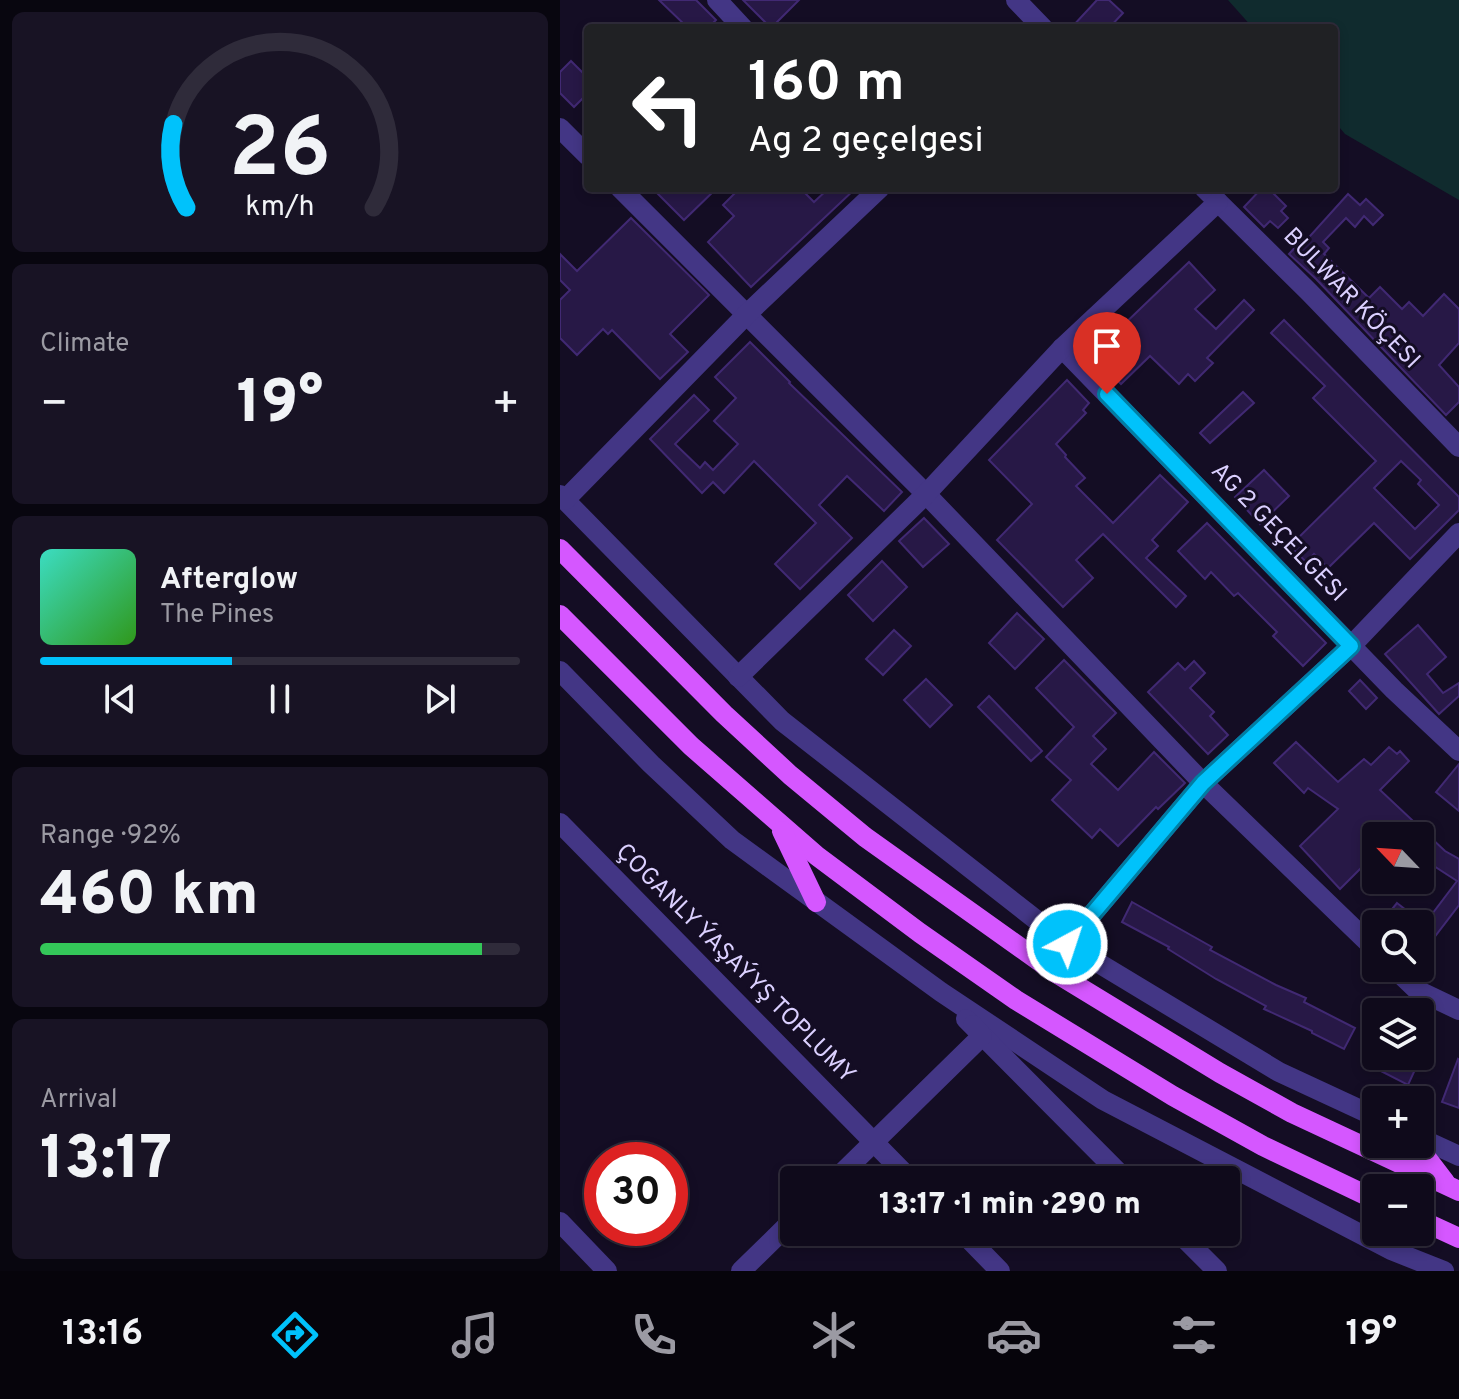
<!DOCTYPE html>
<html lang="en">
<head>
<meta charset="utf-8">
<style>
  body { margin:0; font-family:Overpass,sans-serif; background:#181324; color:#f1f3f6; height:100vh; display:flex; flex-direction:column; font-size:30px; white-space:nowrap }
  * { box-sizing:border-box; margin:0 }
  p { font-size:26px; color:#9b9aa3 }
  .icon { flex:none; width:44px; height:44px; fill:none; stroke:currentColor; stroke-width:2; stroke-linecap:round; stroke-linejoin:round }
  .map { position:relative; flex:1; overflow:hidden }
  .drawer { display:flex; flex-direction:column; gap:12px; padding:12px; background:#08060f; width:560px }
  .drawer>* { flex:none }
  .banner { position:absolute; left:24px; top:24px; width:754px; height:168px; border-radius:8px; box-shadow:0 4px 12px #0003,0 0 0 2px #2f2b3a; background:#202124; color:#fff; overflow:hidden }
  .needle { width:52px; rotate:295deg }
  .fabs { position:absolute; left:802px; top:822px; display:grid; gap:16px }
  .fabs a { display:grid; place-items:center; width:72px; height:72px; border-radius:8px; background:#0f0a1b; box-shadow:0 4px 12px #0003,0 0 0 2px #2f2b3a; font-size:40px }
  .speed { position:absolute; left:24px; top:1142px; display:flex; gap:16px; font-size:40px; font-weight:700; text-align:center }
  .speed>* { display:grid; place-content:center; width:104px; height:104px; border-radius:50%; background:#0f0a1b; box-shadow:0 4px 12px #0003,0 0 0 2px #2f2b3a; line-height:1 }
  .speed .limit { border:12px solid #d22; background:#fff; color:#111 }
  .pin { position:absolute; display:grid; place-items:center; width:68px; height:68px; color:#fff; margin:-82px -34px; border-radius:50% 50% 50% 0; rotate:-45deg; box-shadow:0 0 8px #0007 }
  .pin .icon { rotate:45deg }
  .me { position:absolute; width:88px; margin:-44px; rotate:40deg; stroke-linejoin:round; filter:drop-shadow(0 0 6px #0008) }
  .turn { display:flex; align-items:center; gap:28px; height:168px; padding:0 32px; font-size:36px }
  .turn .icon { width:104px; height:104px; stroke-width:2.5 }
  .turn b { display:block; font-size:56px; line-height:68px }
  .big { font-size:60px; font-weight:800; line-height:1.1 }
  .drawer .card { flex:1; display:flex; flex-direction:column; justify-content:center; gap:12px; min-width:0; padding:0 28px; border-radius:12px; background:#181324 }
  .drawer .dial { align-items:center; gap:0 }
  .dial svg { height:208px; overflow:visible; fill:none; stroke:#2f2b3a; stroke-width:7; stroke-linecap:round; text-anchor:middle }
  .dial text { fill:#f1f3f6; stroke:none }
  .song { display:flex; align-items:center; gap:24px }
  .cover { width:96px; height:96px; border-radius:12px; background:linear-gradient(135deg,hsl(170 70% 55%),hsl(110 70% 35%)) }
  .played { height:8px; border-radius:4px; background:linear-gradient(90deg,#00c2fb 40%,#2f2b3a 40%) }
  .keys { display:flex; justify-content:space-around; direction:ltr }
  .heat { display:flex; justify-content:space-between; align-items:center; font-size:44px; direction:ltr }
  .charge { height:12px; border-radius:6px; background:linear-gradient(90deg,#34c759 92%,#2f2b3a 0) }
  .trip { position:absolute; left:220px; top:1166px; width:460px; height:80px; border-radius:8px; background:#0f0a1b; box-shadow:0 4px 12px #0003,0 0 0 2px #2f2b3a; font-weight:800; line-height:80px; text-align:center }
  .tabs { display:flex; height:128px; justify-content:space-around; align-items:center; background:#06040b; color:#9b9aa3 }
  .tabs .icon { width:56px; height:56px }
  .tabs .current { color:#00c2fb }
  .tabs b { font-size:36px; color:#f1f3f6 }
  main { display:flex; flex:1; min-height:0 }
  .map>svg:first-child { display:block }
</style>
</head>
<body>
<main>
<section class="drawer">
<div class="card dial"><svg viewBox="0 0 100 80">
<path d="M14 69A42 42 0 1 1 86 69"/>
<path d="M14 69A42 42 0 0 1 9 37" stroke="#00c2fb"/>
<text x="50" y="56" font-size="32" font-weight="700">26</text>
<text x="50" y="72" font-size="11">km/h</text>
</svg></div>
<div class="card"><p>Climate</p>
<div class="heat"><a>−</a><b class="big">19°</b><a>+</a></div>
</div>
<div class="card">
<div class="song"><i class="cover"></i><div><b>Afterglow</b><p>The Pines</p></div></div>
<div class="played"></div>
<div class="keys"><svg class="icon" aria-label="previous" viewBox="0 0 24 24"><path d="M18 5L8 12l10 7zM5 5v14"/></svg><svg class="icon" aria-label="pause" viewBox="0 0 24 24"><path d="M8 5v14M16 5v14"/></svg><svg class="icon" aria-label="next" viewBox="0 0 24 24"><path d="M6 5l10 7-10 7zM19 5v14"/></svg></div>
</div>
<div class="card"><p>Range · 92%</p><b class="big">460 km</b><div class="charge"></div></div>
<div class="card"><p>Arrival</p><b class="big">13:17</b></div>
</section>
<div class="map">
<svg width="899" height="1271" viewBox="0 0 899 1271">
  <rect width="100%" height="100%" fill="#140d24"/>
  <polygon fill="#102b2e" points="668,0 899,0 899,200 785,134 774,121 774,28 693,28"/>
  <g fill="#271846" stroke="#412973" stroke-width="2" fill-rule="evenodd">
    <polygon points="99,0 136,0 156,20 148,28 128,28"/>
    <polygon points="183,0 239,0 211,28"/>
    <polygon points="537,0 549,0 563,13 549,28 511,28"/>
    <polygon points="11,61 28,78 28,93 14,107 0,93 0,72"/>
    <polygon points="92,188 157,188 124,220"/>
    <polygon points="180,188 240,188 254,202 269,188 296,188 191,287 148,242 174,216 163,205"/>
    <polygon points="702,188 708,188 726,206 721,211 728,218 718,228 710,221 704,227 684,207"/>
    <polygon points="788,194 800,205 806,199 823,215 813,225 804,216 795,227 786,218 763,242 769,248 764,254 809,298 820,287 842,309 849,302 863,316 884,294 899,309 899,343 879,365 899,387 899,402 886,415 756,279 729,254 739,243 742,245"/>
    <polygon points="71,218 149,295 110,334 128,352 100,379 52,330 48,334 43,329 17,355 0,338 0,300 10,290 0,280 0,254 17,271"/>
    <polygon points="629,262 655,290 635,309 656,329 684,300 694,310 647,358 653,363 635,381 628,374 619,384 590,356 561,384 532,355"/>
    <path d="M724 320 899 497V510L850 559 814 523 768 568 754 554 746 562 730 546 816 461 753 398 765 386 711 333ZM841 461 861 480 858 484 879 505 855 529 814 488Z"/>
    <polygon points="190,342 230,382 229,383 342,492 324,511 287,476 259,505 292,538 240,589 215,564 256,523 194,461 164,493 153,482 142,493 90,439 134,395 149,410 115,444 140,468 145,462 153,470 178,444 154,421 176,398 155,377"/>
    <polygon points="507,380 529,403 523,410 526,413 496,444 506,455 505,457 525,478 516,486 553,523 600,475 628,502 592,540 598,546 586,558 626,596 616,607 543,534 516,560 533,578 503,607 437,540 472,504 429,460"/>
    <polygon points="683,392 694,403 650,443 640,433"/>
    <polygon points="704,470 729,496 700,524 675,497"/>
    <polygon points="364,518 389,544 363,567 339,541"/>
    <polygon points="647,523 766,643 743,666 713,636 717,632 678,593 674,596 651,572 645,579 618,551"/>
    <polygon points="322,561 347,587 313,621 288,595"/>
    <polygon points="457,613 484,639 455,669 429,643"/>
    <polygon points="858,625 886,657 867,674 883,693 899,683 899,696 879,714 825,654"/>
    <polygon points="334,630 351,646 323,675 306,659"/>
    <polygon points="504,660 556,713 533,736 546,749 531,764 558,790 594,752 625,783 598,809 596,807 558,846 540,829 532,838 492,800 511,780 486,757 514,727 476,688"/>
    <polygon points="634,661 645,673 630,688 654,712 650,716 668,735 648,754 588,692 618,663 625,670"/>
    <polygon points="366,679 392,705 370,727 344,700"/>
    <polygon points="800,680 817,698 806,709 789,691"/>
    <polygon points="429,696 482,751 471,761 418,707"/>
    <polygon points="736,742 778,782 804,759 811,765 829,747 837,754 840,751 849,761 820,790 885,851 899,859 899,905 860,956 860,930 897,881 860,857 860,836 816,836 816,853 780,889 740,846 778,809 748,788 744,793 714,763"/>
    <polygon points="899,764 899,811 876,792"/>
    <polygon points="572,902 652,947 650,950 716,985 746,998 744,1002 795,1028 784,1049 752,1033 752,1031 704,1009 706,1006 656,979 608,949 609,947 562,922"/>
    <polygon points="837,903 864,924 820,924"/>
    <polygon points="821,1056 849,1056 859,1061 848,1085 815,1068"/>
    <polygon points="898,1059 899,1060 899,1108 882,1102"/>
  </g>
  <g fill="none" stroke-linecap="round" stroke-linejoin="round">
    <g stroke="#433685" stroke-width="20">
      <polyline points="157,0 183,28"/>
      <polyline points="456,0 483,28"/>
      <polyline points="0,128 28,156"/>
      <polyline points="60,188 366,494 643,783 816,950"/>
      <polyline points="644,188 749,292 899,447"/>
      <polyline points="502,348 834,690 899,751"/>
      <polyline points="0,495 222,721 507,944 719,1072 816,1117"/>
      <polyline points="5,500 187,314 320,188"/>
      <polyline points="0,671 91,764 172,840 381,992 543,1100 831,1250 884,1271"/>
      <polyline points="178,677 366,494 502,348 658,202"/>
      <polyline points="0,823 351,1180"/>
      <polyline points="507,944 643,783 791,646 899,533"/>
      <polyline points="834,968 857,990 899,1010"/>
      <polyline points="406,1019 566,1180"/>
      <polyline points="860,1138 899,1156"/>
      <polyline points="275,1180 422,1036 413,1025"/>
      <polyline points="0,1222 47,1271"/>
      <polyline points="402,1232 440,1271"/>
      <polyline points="618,1232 657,1271"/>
      <polyline points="181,1271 234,1219"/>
    </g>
    <g stroke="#d557ff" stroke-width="20">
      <polyline points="0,549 164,714 230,775 305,837 496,973 660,1073 732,1113 899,1191"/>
      <polyline points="0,615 131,746 257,856 360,933 456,1000 613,1096 703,1146 816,1200"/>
      <polyline points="222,831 256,902"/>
      <polyline points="856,1144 885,1182"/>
      <polyline points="860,1220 899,1238"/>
    </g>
  </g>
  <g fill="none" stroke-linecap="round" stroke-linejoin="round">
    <g stroke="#007ea3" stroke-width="20">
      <polyline id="route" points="507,944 643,783 791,646 547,394"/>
    </g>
    <use href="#route" stroke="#00c2fb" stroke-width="14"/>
  </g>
  <g text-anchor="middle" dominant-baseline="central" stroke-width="6" stroke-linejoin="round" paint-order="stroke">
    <g font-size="24" fill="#dbd0ff" stroke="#140d24">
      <text transform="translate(791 299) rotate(46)">BULWAR KÖÇESI</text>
      <text transform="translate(718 533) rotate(46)">AG 2 GEÇELGESI</text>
      <text transform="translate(175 964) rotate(45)">ÇOGANLY ÝAŞAÝYŞ TOPLUMY</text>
    </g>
  </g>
</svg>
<div class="fabs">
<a><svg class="needle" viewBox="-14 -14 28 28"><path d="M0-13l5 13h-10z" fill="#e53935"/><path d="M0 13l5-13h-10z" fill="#9b9aa3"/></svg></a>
<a><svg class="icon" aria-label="search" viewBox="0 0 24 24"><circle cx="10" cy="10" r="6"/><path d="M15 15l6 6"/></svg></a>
<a><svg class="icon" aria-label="layers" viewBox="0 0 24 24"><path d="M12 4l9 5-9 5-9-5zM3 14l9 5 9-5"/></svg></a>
<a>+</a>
<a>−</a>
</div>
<div class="speed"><div class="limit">30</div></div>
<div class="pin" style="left:547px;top:394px;background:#d93025"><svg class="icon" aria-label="arrive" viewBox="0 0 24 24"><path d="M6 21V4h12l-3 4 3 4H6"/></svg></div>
<svg class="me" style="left:507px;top:944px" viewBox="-20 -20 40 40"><circle r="17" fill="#00c2fb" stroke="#fff" stroke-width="3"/><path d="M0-11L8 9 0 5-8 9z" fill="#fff"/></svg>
<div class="trip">13:17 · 1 min · 290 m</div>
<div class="banner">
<div class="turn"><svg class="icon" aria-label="left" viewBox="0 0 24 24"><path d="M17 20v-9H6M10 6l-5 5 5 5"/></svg><div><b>160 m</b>Ag 2 geçelgesi</div></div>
</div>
</div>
</main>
<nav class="tabs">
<b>13:16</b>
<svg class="icon current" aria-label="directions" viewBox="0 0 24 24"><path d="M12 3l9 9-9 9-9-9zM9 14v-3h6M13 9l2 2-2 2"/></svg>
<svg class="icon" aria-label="music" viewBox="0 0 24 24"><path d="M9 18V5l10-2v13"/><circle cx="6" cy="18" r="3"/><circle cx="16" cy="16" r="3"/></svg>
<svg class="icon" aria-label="phone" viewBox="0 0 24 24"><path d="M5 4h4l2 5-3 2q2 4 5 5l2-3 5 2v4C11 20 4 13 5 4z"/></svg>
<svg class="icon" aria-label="climate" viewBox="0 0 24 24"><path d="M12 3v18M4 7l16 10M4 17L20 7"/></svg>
<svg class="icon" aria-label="car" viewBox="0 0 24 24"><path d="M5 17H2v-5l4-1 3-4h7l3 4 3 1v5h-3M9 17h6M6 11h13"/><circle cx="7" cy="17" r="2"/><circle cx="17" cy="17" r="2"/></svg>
<svg class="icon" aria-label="filters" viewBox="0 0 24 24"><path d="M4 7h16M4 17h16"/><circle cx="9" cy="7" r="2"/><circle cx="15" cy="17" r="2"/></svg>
<b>19°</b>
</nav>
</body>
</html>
